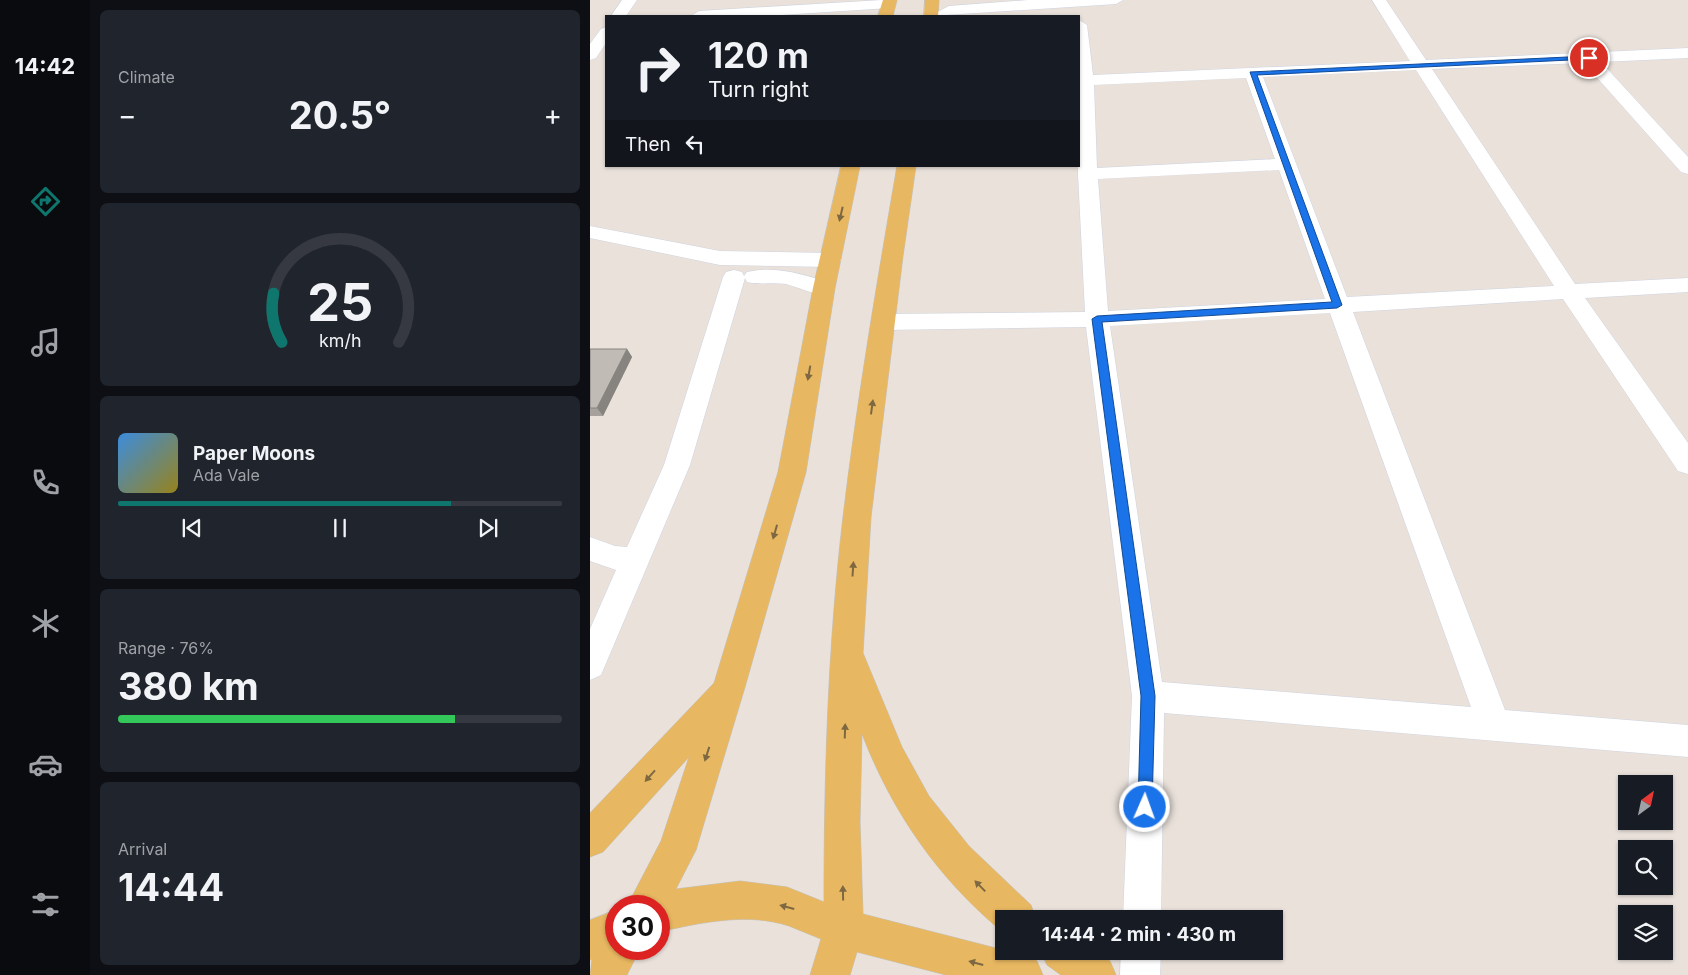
<!DOCTYPE html>
<html lang="en">
<head>
<meta charset="utf-8">
<style>
  body { margin:0; font-family:Inter,sans-serif; background:#20242c; color:#f1f3f6; height:100vh; display:flex; flex-direction:column; font-size:19px; white-space:nowrap }
  * { box-sizing:border-box; margin:0 }
  p { font-size:16px; color:#9ea1a6 }
  .icon { flex:none; width:28px; height:28px; fill:none; stroke:currentColor; stroke-width:2; stroke-linecap:round; stroke-linejoin:round }
  .map { position:relative; flex:1; overflow:hidden }
  .panel { display:flex; flex-direction:column; gap:10px; padding:10px; background:#0d0f14; width:500px }
  .panel>* { flex:none }
  .top-card { position:absolute; left:15px; top:15px; width:475px; height:152px; border-radius:0px; box-shadow:0 1px 4px #0004; background:#171b24; color:#f1f3f6; overflow:hidden }
  .needle { width:32px; rotate:33deg }
  .tools { position:absolute; left:1028px; top:775px; display:grid; gap:10px }
  .tools a { display:grid; place-items:center; width:55px; height:55px; border-radius:0px; background:#171b24; box-shadow:0 1px 4px #0004; font-size:25px }
  .speed { position:absolute; left:15px; top:895px; display:flex; gap:10px; font-size:25px; font-weight:700; text-align:center }
  .speed>* { display:grid; place-content:center; width:65px; height:65px; border-radius:50%; background:#171b24; box-shadow:0 1px 4px #0004; line-height:1 }
  .speed .limit { border:8px solid #d22; background:#fff; color:#111 }
  .pin { position:absolute; display:grid; place-items:center; width:42px; height:42px; color:#fff; margin:-21px; border:2px solid #fff; border-radius:50%; box-shadow:0 1px 5px #0007 }
  .me { position:absolute; width:55px; margin:-28px; rotate:2deg; stroke-linejoin:round; filter:drop-shadow(0 0 4px #0008) }
  .turn { display:flex; align-items:center; gap:18px; height:105px; padding:0 20px; font-size:22px }
  .turn .icon { width:65px; height:65px; stroke-width:2.5 }
  .turn b { display:block; font-size:35px; line-height:42px }
  .then { display:flex; align-items:center; height:48px; padding:0 20px; background:#0003; gap:10px; font-size:19px }
  .big { font-size:38px; font-weight:700; line-height:1.1 }
  .panel .widget { flex:1; display:flex; flex-direction:column; justify-content:center; gap:8px; min-width:0; padding:0 18px; border-radius:8px; background:#20242c }
  .panel .dial { align-items:center; gap:0 }
  .dial svg { height:130px; overflow:visible; fill:none; stroke:#363941; stroke-width:7; stroke-linecap:round; text-anchor:middle }
  .dial text { fill:#f1f3f6; stroke:none }
  .song { display:flex; align-items:center; gap:15px }
  .cover { width:60px; height:60px; border-radius:8px; background:linear-gradient(135deg,hsl(210 70% 55%),hsl(50 70% 35%)) }
  .played { height:5px; border-radius:2px; background:linear-gradient(90deg,#0f766e 75%,#363941 75%) }
  .keys { display:flex; justify-content:space-around; direction:ltr }
  .heat { display:flex; justify-content:space-between; align-items:center; font-size:28px; direction:ltr }
  .charge { height:8px; border-radius:4px; background:linear-gradient(90deg,#34c759 76%,#363941 0) }
  .trip { position:absolute; left:405px; top:910px; width:288px; height:50px; border-radius:0px; background:#171b24; box-shadow:0 1px 4px #0004; font-weight:700; line-height:50px; text-align:center }
  main { display:flex; flex:1; min-height:0 }
  .tab-bar { display:flex; flex-direction:column; width:90px; justify-content:space-around; align-items:center; background:#090b0e; color:#9ea1a6 }
  .tab-bar .icon { width:35px; height:35px }
  .tab-bar .active { color:#0f766e }
  .tab-bar b { font-size:22px; color:#f1f3f6 }
  .map>svg:first-child { display:block }
</style>
</head>
<body>
<main>
<nav class="tab-bar">
<b>14:42</b>
<svg class="icon active" aria-label="directions" viewBox="0 0 24 24"><path d="M12 3l9 9-9 9-9-9zM9 14v-3h6M13 9l2 2-2 2"/></svg>
<svg class="icon" aria-label="music" viewBox="0 0 24 24"><path d="M9 18V5l10-2v13"/><circle cx="6" cy="18" r="3"/><circle cx="16" cy="16" r="3"/></svg>
<svg class="icon" aria-label="phone" viewBox="0 0 24 24"><path d="M5 4h4l2 5-3 2q2 4 5 5l2-3 5 2v4C11 20 4 13 5 4z"/></svg>
<svg class="icon" aria-label="climate" viewBox="0 0 24 24"><path d="M12 3v18M4 7l16 10M4 17L20 7"/></svg>
<svg class="icon" aria-label="car" viewBox="0 0 24 24"><path d="M5 17H2v-5l4-1 3-4h7l3 4 3 1v5h-3M9 17h6M6 11h13"/><circle cx="7" cy="17" r="2"/><circle cx="17" cy="17" r="2"/></svg>
<svg class="icon" aria-label="filters" viewBox="0 0 24 24"><path d="M4 7h16M4 17h16"/><circle cx="9" cy="7" r="2"/><circle cx="15" cy="17" r="2"/></svg>
</nav>
<section class="panel">
<div class="widget"><p>Climate</p>
<div class="heat"><a>−</a><b class="big">20.5°</b><a>+</a></div>
</div>
<div class="widget dial"><svg viewBox="0 0 100 80">
<path d="M14 69A42 42 0 1 1 86 69"/>
<path d="M14 69A42 42 0 0 1 9 39" stroke="#0f766e"/>
<text x="50" y="56" font-size="32" font-weight="700">25</text>
<text x="50" y="72" font-size="11">km/h</text>
</svg></div>
<div class="widget">
<div class="song"><i class="cover"></i><div><b>Paper Moons</b><p>Ada Vale</p></div></div>
<div class="played"></div>
<div class="keys"><svg class="icon" aria-label="previous" viewBox="0 0 24 24"><path d="M18 5L8 12l10 7zM5 5v14"/></svg><svg class="icon" aria-label="pause" viewBox="0 0 24 24"><path d="M8 5v14M16 5v14"/></svg><svg class="icon" aria-label="next" viewBox="0 0 24 24"><path d="M6 5l10 7-10 7zM19 5v14"/></svg></div>
</div>
<div class="widget"><p>Range · 76%</p><b class="big">380 km</b><div class="charge"></div></div>
<div class="widget"><p>Arrival</p><b class="big">14:44</b></div>
</section>
<div class="map">
<svg width="1098" height="975" viewBox="0 0 1098 975">
  <rect width="100%" height="100%" fill="#e9e1da"/>
  <g fill="none" stroke-linecap="round" stroke-linejoin="round">
    <g stroke="#cfd4e0" stroke-width="1">
      <g id="minor">
        <polygon points="32,0 47,0 36,16 21,16"/>
        <polygon points="292,0 304,1 306,4 299,8 176,16 101,16 109,11"/>
        <polygon points="438,0 533,0 526,4 340,16 359,6"/>
        <path d="M782 0H796L836 60 1098 48V58L1011 62 1098 157V174L1091 172 994 63 842 69 985 284 1098 278V292L995 298 1098 443V474L1088 471 973 299 763 312 915 710 1098 725V757L574 713 571 919H533L542 696 496 327 293 330 285 327 281 322 285 317 293 314 495 312 488 174 489 20 497 25 503 75 820 61ZM826 70 964 286 757 297 673 77ZM656 78 685 159 507 168 504 85ZM689 170 735 299 518 311 508 179ZM740 313 881 707 572 682 520 326Z"/>
        <polygon points="16,27 16,43 6,58 0,60 0,44 11,29"/>
        <polygon points="0,226 130,251 240,253 248,255 251,260 248,265 240,267 130,265 0,238"/>
        <path d="M144 270 152 272 154 276 157 272C186 265 214 275 242 283L245 288 242 293C227 297 211 288 196 284 184 282 170 285 157 282L155 278 100 465 11 675 0 680V629L26 570 0 561V537L25 546 37 547 74 465 133 277 136 272Z"/>
        <polygon points="531,951 571,951 570,975 530,975"/>
      </g>
    </g>
    <g stroke="#c3c3c3" stroke-width="1">
      <g id="major">
        <polygon points="293,0 307,0 303,16 288,16"/>
        <polygon points="335,0 349,0 348,16 334,16"/>
        <path d="M251 166H270L245 288 216 472 155 687 106 850 86 889 150 881 197 887 234 902C234 774 238 644 253 517 267 400 287 282 307 166H326L313 256 281 517 273 653 312 747 339 796 379 846 441 905 446 919H414V933C349 880 302 812 272 734L270 822 273 914 433 955 447 961 453 975H356L267 952 260 975H220L231 939C220 935 210 930 199 926 158 912 109 923 69 932V906H37L71 841 99 757 13 852 0 857V813L124 683 188 472 223 288Z"/>
        <polygon points="26,910 26,949 50,949 37,975 0,975 2,959 0,960 0,920"/>
        <polygon points="451,951 506,951 520,961 526,975 471,975 457,965"/>
      </g>
    </g>
    <use href="#minor" fill="#fff" fill-rule="evenodd"/>
    <use href="#major" fill="#e7b761" fill-rule="evenodd"/>
  </g>
  <polygon fill="#a6a19d" points="0,349 37,349 42,357 13,416 0,416"/>
  <polygon fill="#87837f" points="37,349 42,357 13,416 7,408"/>
  <polygon fill="#c1bbb6" stroke="#87837f" points="0,349 37,349 7,408 0,408"/>
  <defs><path id="oneway-solid" d="M-6-.8H1V-3.2L6.5 0L1 3.2V.8H-6Z" transform="scale(1.25)"/></defs>
  <g fill="#7d6841">
    <use href="#oneway-solid" transform="translate(251 214) rotate(103)"/>
    <use href="#oneway-solid" transform="translate(219 373) rotate(100)"/>
    <use href="#oneway-solid" transform="translate(282 407) rotate(-82)"/>
    <use href="#oneway-solid" transform="translate(185 532) rotate(106)"/>
    <use href="#oneway-solid" transform="translate(263 569) rotate(-86)"/>
    <use href="#oneway-solid" transform="translate(255 731) rotate(-88)"/>
    <use href="#oneway-solid" transform="translate(117 754) rotate(108)"/>
    <use href="#oneway-solid" transform="translate(60 776) rotate(132)"/>
    <use href="#oneway-solid" transform="translate(390 886) rotate(-134)"/>
    <use href="#oneway-solid" transform="translate(253 893) rotate(-91)"/>
    <use href="#oneway-solid" transform="translate(197 907) rotate(-165)"/>
    <use href="#oneway-solid" transform="translate(386 963) rotate(-165)"/>
  </g>
  <polygon fill="#1a73e8" stroke="#114b97" points="999,56 1001,59 667,75 752,305 747,308 512,322 565,696 562,807 560,813 555,815 550,813 548,807 551,696 502,319 507,316 742,302 660,72"/>
</svg>
<div class="tools">
<a><svg class="needle" viewBox="-14 -14 28 28"><path d="M0-13l5 13h-10z" fill="#e53935"/><path d="M0 13l5-13h-10z" fill="#9ea1a6"/></svg></a>
<a><svg class="icon" aria-label="search" viewBox="0 0 24 24"><circle cx="10" cy="10" r="6"/><path d="M15 15l6 6"/></svg></a>
<a><svg class="icon" aria-label="layers" viewBox="0 0 24 24"><path d="M12 4l9 5-9 5-9-5zM3 14l9 5 9-5"/></svg></a>
</div>
<div class="speed"><div class="limit">30</div></div>
<div class="pin" style="left:999px;top:58px;background:#d93025"><svg class="icon" aria-label="arrive" viewBox="0 0 24 24"><path d="M6 21V4h12l-3 4 3 4H6"/></svg></div>
<svg class="me" style="left:555px;top:807px" viewBox="-20 -20 40 40"><circle r="17" fill="#1a73e8" stroke="#fff" stroke-width="3"/><path d="M0-11L8 9 0 5-8 9z" fill="#fff"/></svg>
<div class="trip">14:44 · 2 min · 430 m</div>
<div class="top-card">
<div class="turn"><svg class="icon" aria-label="right" viewBox="0 0 24 24"><path d="M7 20v-9h11M14 6l5 5-5 5"/></svg><div><b>120 m</b>Turn right</div></div>
<div class="then">Then<svg class="icon" aria-label="left" viewBox="0 0 24 24"><path d="M17 20v-9H6M10 6l-5 5 5 5"/></svg></div>
</div>
</div>
</main>
</body>
</html>
